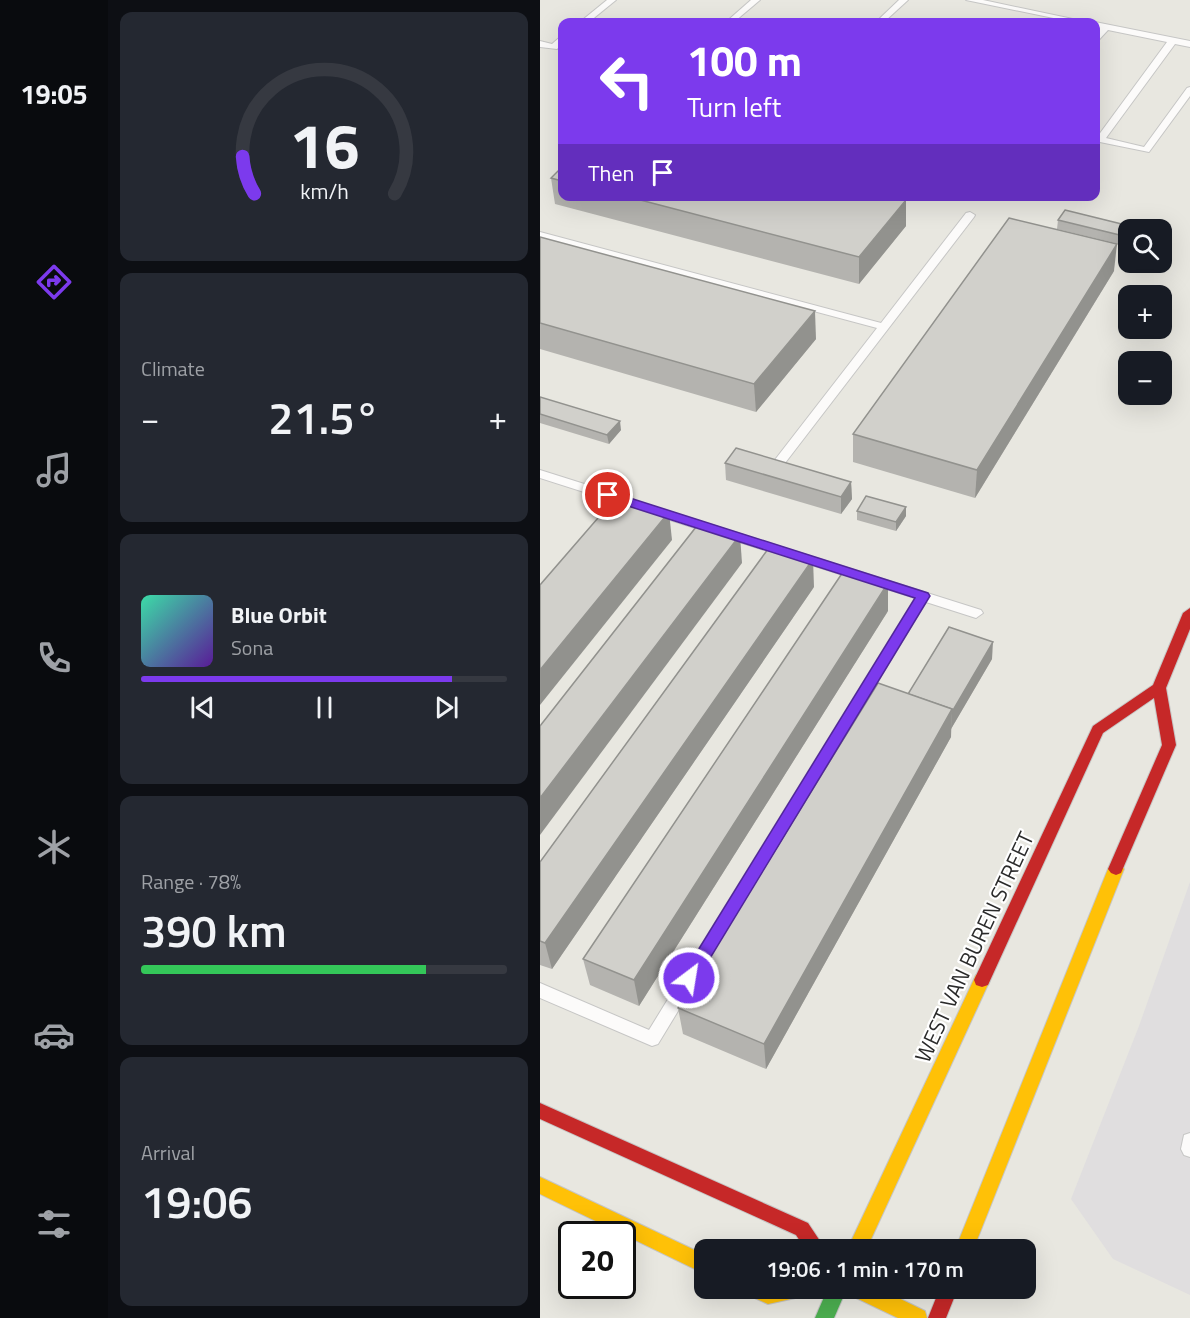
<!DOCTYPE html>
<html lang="en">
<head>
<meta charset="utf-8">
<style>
  body { margin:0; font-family:"Titillium Web",sans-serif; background:#242831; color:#f1f3f6; height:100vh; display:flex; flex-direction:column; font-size:22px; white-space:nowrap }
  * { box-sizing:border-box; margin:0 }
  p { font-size:20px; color:#9ea1a6 }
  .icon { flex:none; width:33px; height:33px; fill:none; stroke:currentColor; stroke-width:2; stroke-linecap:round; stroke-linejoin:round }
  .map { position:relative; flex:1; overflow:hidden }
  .details { display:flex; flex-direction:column; gap:12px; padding:12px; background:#0d0f14; width:432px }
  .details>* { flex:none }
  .top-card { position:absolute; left:18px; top:18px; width:542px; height:183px; border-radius:12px; box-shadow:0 6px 24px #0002; background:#7c3aed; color:#fff; overflow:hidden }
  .tools { position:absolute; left:578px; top:219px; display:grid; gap:12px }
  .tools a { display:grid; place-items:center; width:54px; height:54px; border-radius:12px; background:#171b24; box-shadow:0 6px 24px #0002; font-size:30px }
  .speed { position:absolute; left:18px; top:1221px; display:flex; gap:12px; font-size:30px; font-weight:700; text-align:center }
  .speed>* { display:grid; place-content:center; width:78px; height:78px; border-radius:50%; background:#171b24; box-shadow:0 6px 24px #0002; line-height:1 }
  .speed .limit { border:3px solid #111; border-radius:9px; background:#fff; color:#111 }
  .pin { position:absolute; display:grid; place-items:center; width:51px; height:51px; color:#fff; margin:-26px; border:3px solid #fff; border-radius:50%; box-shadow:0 2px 6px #0007 }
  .me { position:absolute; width:66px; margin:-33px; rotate:31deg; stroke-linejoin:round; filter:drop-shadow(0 0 4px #0008) }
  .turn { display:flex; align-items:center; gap:21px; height:126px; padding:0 30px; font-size:27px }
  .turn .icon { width:78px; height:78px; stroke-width:2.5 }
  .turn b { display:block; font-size:42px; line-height:51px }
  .then { display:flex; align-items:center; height:57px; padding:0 30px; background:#0003; gap:12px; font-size:22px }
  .big { font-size:45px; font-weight:600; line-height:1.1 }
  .details .widget { flex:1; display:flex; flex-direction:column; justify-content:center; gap:9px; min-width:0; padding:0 21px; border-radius:12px; background:#242831 }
  .details .dial { align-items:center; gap:0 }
  .dial svg { height:156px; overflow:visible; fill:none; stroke:#363941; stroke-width:7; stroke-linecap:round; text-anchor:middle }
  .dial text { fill:#f1f3f6; stroke:none }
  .song { display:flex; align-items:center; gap:18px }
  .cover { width:72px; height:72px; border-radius:9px; background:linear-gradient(135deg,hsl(160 70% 55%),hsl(270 70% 35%)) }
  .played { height:6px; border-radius:3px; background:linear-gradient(90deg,#7c3aed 85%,#363941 85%) }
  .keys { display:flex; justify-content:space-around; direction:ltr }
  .heat { display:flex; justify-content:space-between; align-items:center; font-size:33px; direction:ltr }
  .charge { height:9px; border-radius:4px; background:linear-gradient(90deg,#34c759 78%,#363941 0) }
  .trip { position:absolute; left:154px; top:1239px; width:342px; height:60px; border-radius:12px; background:#171b24; box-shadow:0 6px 24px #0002; font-weight:600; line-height:60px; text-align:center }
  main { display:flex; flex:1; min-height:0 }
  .tabs { display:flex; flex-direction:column; width:108px; justify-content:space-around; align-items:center; background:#090b0e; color:#9ea1a6 }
  .tabs .icon { width:42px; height:42px }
  .tabs .on { color:#7c3aed }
  .tabs b { font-size:27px; color:#f1f3f6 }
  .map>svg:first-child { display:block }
</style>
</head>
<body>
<main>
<nav class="tabs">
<b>19:05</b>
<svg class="icon on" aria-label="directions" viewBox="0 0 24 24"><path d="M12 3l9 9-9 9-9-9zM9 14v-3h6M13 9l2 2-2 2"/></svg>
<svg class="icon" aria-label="music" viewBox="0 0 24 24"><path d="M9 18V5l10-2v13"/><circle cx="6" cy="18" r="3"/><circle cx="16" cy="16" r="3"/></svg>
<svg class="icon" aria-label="phone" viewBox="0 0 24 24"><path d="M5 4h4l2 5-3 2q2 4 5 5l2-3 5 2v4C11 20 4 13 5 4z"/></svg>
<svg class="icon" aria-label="climate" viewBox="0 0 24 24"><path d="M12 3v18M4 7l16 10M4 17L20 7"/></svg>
<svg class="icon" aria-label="car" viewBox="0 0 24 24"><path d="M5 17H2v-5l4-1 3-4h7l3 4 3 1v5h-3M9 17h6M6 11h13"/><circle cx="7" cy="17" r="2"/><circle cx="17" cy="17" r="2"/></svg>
<svg class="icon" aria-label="filters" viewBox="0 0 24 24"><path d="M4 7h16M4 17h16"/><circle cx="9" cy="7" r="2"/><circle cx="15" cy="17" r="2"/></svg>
</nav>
<section class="details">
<div class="widget dial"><svg viewBox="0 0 100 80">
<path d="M14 69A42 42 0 1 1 86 69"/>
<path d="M14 69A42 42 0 0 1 8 50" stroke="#7c3aed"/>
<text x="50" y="56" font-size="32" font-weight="700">16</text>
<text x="50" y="72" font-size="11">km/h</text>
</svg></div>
<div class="widget"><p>Climate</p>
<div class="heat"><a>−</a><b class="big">21.5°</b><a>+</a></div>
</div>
<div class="widget">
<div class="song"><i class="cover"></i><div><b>Blue Orbit</b><p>Sona</p></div></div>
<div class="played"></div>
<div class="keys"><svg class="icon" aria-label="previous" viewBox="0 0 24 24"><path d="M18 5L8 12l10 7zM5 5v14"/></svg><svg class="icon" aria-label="pause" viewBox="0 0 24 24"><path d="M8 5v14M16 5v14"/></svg><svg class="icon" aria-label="next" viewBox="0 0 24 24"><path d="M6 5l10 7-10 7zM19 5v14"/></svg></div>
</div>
<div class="widget"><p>Range · 78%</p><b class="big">390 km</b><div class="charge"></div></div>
<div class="widget"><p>Arrival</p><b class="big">19:06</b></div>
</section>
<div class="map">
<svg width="650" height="1318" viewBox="0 0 650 1318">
  <rect width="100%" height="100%" fill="#e8e7e0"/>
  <polygon fill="#e0dedf" points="650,882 650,1295 573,1259 531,1199 599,1026"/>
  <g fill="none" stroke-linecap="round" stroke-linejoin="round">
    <g stroke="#c6c6c5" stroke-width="2">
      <g id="lane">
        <polygon points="67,0 76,0 49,22 40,22"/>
        <polygon points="211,0 220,0 194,22 186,22"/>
        <polygon points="359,0 368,0 344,22 336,22"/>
        <polygon points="426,0 443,0 547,22 533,22"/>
        <polygon points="555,22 650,41 650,47 635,44 566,138 604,147 647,88 650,87 650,96 609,152 555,141 555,135 558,136 627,42 568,30 555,44 555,35 560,29 555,28"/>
        <polygon points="19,38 22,38 22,44 17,49 0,47 0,41 12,44"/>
        <polygon points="430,212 435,215 434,217 242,467 234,467 232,464 234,461 337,328 0,238 0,232 341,323 426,213"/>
        <polygon points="0,470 95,500 97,503 91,507 0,478"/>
        <polygon points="112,506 441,610 443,613 436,618 386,602 118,1044 112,1046 0,998 0,983 109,1030 375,598 108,513 106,510"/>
        <polygon points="650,1133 650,1157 644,1155 641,1149 644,1135"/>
      </g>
    </g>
    <g stroke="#c6c6c5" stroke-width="2">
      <polygon id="fast" points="288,1288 307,1288 294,1318 275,1318"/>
    </g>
    <g stroke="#c6c6c5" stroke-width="2">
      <g id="slow">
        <polygon points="576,863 581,865 584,869 433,1250 415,1250 568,869 571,865"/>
        <polygon points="442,973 448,975 450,980 326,1250 307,1250 436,975"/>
        <polygon points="0,1177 165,1255 165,1274 0,1194"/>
        <polygon points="206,1288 271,1288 269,1295 228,1304 208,1295"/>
        <polygon points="308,1288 338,1288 385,1311 387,1318 358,1318 310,1295"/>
      </g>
    </g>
    <g stroke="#c6c6c5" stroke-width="2">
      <g id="jam">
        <polygon points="650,608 650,629 626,688 636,745 581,873 576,875 571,873 568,869 622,745 614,698 563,733 448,985 442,987 436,985 434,980 553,726 613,685 643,613"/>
        <polygon points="0,1103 268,1223 286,1250 266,1250 256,1235 0,1119"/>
        <polygon points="400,1288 418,1288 406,1318 388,1318"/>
      </g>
    </g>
    <use href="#lane" fill="#fcfbfa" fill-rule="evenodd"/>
    <use href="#fast" fill="#4caf50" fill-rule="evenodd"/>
    <use href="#slow" fill="#ffc107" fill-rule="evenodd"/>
    <use href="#jam" fill="#c62828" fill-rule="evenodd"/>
  </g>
  <g fill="#b4b3af">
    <polygon points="22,167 22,196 353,196 366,226 319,284 15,204 11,178"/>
    <polygon points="518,220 588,230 588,246 517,229"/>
    <polygon points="0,237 276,339 216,412 0,349"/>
    <polygon points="574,271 435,498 313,462 313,434"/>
    <polygon points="0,397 81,430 69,444 0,423"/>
    <polygon points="185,463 311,482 312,499 301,514 186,480"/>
    <polygon points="366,507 366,516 356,531 317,520 317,511"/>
    <polygon points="274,587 12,969 0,965 0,862"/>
    <polygon points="348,611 99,1006 50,985 43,959"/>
    <polygon points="452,659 411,729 411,737 226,1069 143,1034 138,1008 368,694"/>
  </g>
  <g fill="#92928e">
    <polygon points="366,200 366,226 319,284 319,257"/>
    <polygon points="624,234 623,242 621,245 621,239"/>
    <polygon points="577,244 574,271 435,498 437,470"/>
    <polygon points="275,311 276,339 216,412 214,384"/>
    <polygon points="80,421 81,430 69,444 67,435"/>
    <polygon points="311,482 312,499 301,514 301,497"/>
    <polygon points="366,507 366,516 356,531 356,522"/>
    <polygon points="129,512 132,540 0,705 0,670"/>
    <polygon points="200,535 202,563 0,835 0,798"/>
    <polygon points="273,559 274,587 12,969 5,943"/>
    <polygon points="348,583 348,611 99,1006 94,980"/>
    <polygon points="453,642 452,659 411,729 412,712"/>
    <polygon points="412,709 411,737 226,1069 224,1044"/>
  </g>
  <g fill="#d1d0cb" stroke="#92928e" stroke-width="1.5">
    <polygon points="22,167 22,181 11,178"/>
    <polygon points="85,196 353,196 366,200 319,257"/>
    <polygon points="525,210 606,230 588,230 588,237 518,220"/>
    <polygon points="469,218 577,244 437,470 313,434"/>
    <polygon points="0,237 275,311 214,384 0,323"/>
    <polygon points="0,397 80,421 67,435 0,414"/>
    <polygon points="196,448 311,482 301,497 185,463"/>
    <polygon points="77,496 129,512 0,670 0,585"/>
    <polygon points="326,496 366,507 356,522 317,511"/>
    <polygon points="160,522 200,535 0,798 0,726"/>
    <polygon points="231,545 273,559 5,943 0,941 0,862"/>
    <polygon points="305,569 348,583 94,980 43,959"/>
    <polygon points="409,627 453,642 412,712 412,709 368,694"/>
    <polygon points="338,683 412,709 224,1044 138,1008"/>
  </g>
  <polygon fill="#7c3aed" stroke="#51269a" stroke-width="1.5" points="68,491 388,593 390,596 155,983 144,983 141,978 144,973 375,598 63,498 63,493"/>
  <g text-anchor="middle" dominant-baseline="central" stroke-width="4.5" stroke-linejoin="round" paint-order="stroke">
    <g font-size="22" fill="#2b2b2b" stroke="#fff">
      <text transform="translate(434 947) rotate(-65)">WEST VAN BUREN STREET</text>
    </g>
  </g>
</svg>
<div class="tools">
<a><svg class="icon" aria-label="search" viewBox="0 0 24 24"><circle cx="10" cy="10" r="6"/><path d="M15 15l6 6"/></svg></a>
<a>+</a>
<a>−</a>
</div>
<div class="speed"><div class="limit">20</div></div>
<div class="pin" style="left:68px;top:495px;background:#d93025"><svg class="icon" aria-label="arrive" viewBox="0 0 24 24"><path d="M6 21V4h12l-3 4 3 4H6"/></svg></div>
<svg class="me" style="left:149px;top:978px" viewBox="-20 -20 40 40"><circle r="17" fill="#7c3aed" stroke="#fff" stroke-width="3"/><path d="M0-11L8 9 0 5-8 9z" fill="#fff"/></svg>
<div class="trip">19:06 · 1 min · 170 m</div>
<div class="top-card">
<div class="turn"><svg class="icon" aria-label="left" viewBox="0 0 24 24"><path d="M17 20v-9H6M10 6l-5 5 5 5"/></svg><div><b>100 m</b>Turn left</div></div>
<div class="then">Then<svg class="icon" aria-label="arrive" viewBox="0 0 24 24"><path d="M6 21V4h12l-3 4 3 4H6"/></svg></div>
</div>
</div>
</main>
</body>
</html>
